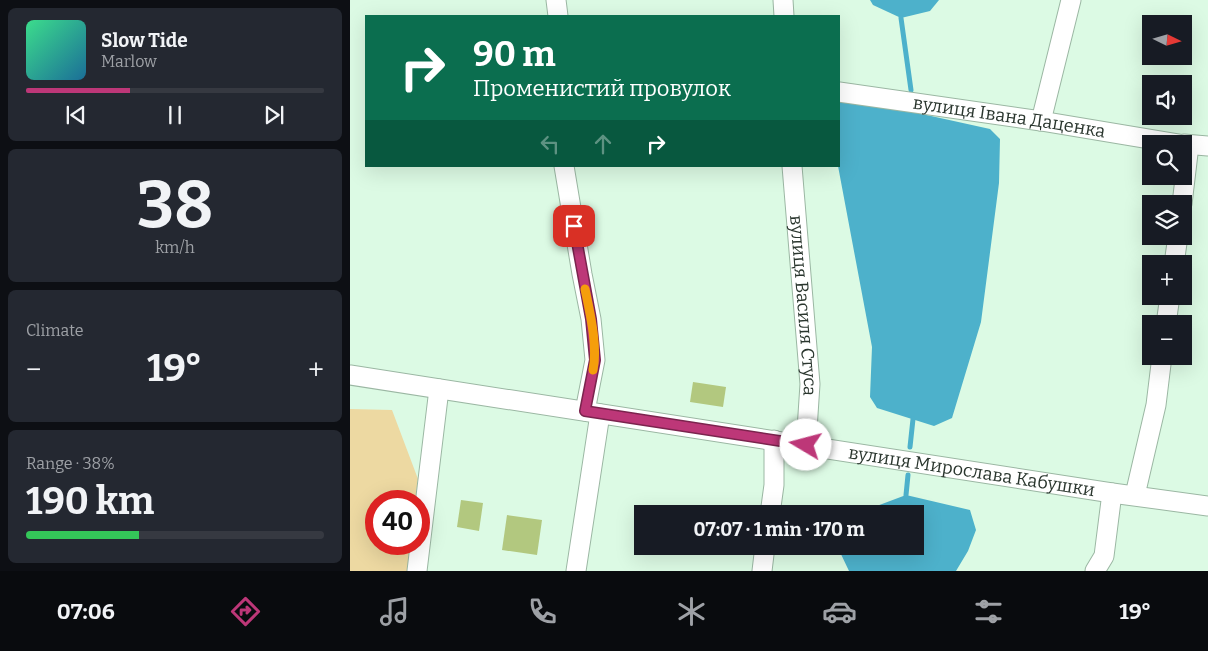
<!DOCTYPE html>
<html lang="en">
<head>
<meta charset="utf-8">
<style>
  body { margin:0; font-family:Bitter,serif; background:#242831; color:#f1f3f6; height:100vh; display:flex; flex-direction:column; font-size:19px; white-space:nowrap }
  * { box-sizing:border-box; margin:0 }
  p { font-size:16px; color:#9ea1a6 }
  .icon { flex:none; width:28px; height:28px; fill:none; stroke:currentColor; stroke-width:2; stroke-linecap:round; stroke-linejoin:round }
  .map { position:relative; flex:1; overflow:hidden }
  .side { display:flex; flex-direction:column; gap:8px; padding:8px; background:#0d0f14; width:350px }
  .side>* { flex:none }
  .guide { position:absolute; left:15px; top:15px; width:475px; height:152px; border-radius:0px; box-shadow:0 5px 20px #0002; background:#0b6e4f; color:#fff; overflow:hidden }
  .needle { width:32px; rotate:95deg }
  .tools { position:absolute; left:792px; top:15px; display:grid; gap:10px }
  .tools a { display:grid; place-items:center; width:50px; height:50px; border-radius:0px; background:#171b24; box-shadow:0 5px 20px #0002; font-size:25px }
  .speed { position:absolute; left:15px; top:490px; display:flex; gap:10px; font-size:25px; font-weight:700; text-align:center }
  .speed>* { display:grid; place-content:center; width:65px; height:65px; border-radius:50%; background:#171b24; box-shadow:0 5px 20px #0002; line-height:1 }
  .speed .limit { border:8px solid #d22; background:#fff; color:#111 }
  .pin { position:absolute; display:grid; place-items:center; width:42px; height:42px; color:#fff; margin:-21px; border-radius:10px; box-shadow:0 2px 8px #0006 }
  .me { position:absolute; width:55px; margin:-28px; rotate:278deg; stroke-linejoin:round; filter:drop-shadow(0 0 4px #0008) }
  .turn { display:flex; align-items:center; gap:18px; height:105px; padding:0 25px; font-size:22px }
  .turn .icon { width:65px; height:65px; stroke-width:2.5 }
  .turn b { display:block; font-size:35px; line-height:42px }
  .lanes { display:flex; align-items:center; height:48px; padding:0 25px; background:#0003; justify-content:center; gap:25px; direction:ltr }
  .lanes .off { opacity:.35 }
  .big { font-size:38px; font-weight:700; line-height:1.1 }
  .side .card { flex:1; display:flex; flex-direction:column; justify-content:center; gap:8px; min-width:0; padding:0 18px; border-radius:8px; background:#242831 }
  .side .dial { align-items:center; gap:0 }
  .dial b { font-size:65px; line-height:1 }
  .song { display:flex; align-items:center; gap:15px }
  .cover { width:60px; height:60px; border-radius:8px; background:linear-gradient(135deg,hsl(150 70% 55%),hsl(200 70% 35%)) }
  .played { height:5px; border-radius:2px; background:linear-gradient(90deg,#bd3778 35%,#363941 35%) }
  .keys { display:flex; justify-content:space-around; direction:ltr }
  .heat { display:flex; justify-content:space-between; align-items:center; font-size:28px; direction:ltr }
  .charge { height:8px; border-radius:4px; background:linear-gradient(90deg,#34c759 38%,#363941 0) }
  .trip { position:absolute; left:284px; top:505px; width:290px; height:50px; border-radius:0px; background:#171b24; box-shadow:0 5px 20px #0002; font-weight:700; line-height:50px; text-align:center }
  .menu { display:flex; height:80px; justify-content:space-around; align-items:center; background:#090b0e; color:#9ea1a6 }
  .menu .icon { width:35px; height:35px }
  .menu .on { color:#bd3778 }
  .menu b { font-size:22px; color:#f1f3f6 }
  main { display:flex; flex:1; min-height:0 }
  .map>svg:first-child { display:block }
</style>
</head>
<body>
<main>
<section class="side">
<div class="card">
<div class="song"><i class="cover"></i><div><b>Slow Tide</b><p>Marlow</p></div></div>
<div class="played"></div>
<div class="keys"><svg class="icon" aria-label="previous" viewBox="0 0 24 24"><path d="M18 5L8 12l10 7zM5 5v14"/></svg><svg class="icon" aria-label="pause" viewBox="0 0 24 24"><path d="M8 5v14M16 5v14"/></svg><svg class="icon" aria-label="next" viewBox="0 0 24 24"><path d="M6 5l10 7-10 7zM19 5v14"/></svg></div>
</div>
<div class="card dial"><b>38</b><p>km/h</p></div>
<div class="card"><p>Climate</p>
<div class="heat"><a>−</a><b class="big">19°</b><a>+</a></div>
</div>
<div class="card"><p>Range · 38%</p><b class="big">190 km</b><div class="charge"></div></div>
</section>
<div class="map">
<svg width="858" height="571" viewBox="0 0 858 571">
  <rect width="100%" height="100%" fill="#dcfae4"/>
  <polygon fill="#edd9a2" points="0,409 42,410 68,479 65,501 26,501 26,544 61,544 57,571 0,571"/>
  <g fill="#4db1cb">
    <polygon points="520,0 589,0 580,11 551,18 523,5"/>
    <polygon points="504,99 640,129 650,139 649,183 631,322 602,418 584,426 527,408 520,397 522,347 488,166 489,100"/>
    <polygon points="556,495 620,510 626,530 618,551 606,571 499,571 489,550 492,546 565,546 565,514 519,514 524,507"/>
  </g>
  <g fill="none" stroke-linecap="round" stroke-linejoin="round">
    <g stroke="#4db1cb" stroke-width="5">
      <polyline points="551,18 561,90"/>
      <polyline points="560,447 563,419"/>
      <polyline points="556,495 558,475"/>
    </g>
  </g>
  <g fill="#b2c87f">
    <polygon points="343,382 376,387 373,407 340,402"/>
    <polygon points="111,500 133,503 129,531 107,527"/>
    <polygon points="157,515 192,520 187,555 152,550"/>
  </g>
  <g fill="none" stroke-linecap="round" stroke-linejoin="round">
    <g stroke="#9bb7a3" stroke-width="21">
      <g id="minor">
        <polyline points="206,0 208,16"/>
        <polyline points="433,0 434,16"/>
        <path id="s1" d="M489 92 691 121 829 144"/>
        <polyline points="691,121 721,0"/>
        <polyline points="834,144 858,146"/>
        <polyline points="214,166 232,274 241,319 245,360 235,411"/>
        <path id="s2" d="M442 166 460 384 456 445"/>
        <polyline points="832,204 839,145"/>
        <polyline points="824,264 828,236"/>
        <polyline points="816,324 820,296"/>
        <path id="s3" d="M0 375 762 493 858 506"/>
        <polyline points="785,495 806,405 812,356"/>
        <polyline points="420,514 424,485 424,440"/>
        <polyline points="67,571 89,389"/>
        <polyline points="226,571 250,414"/>
        <polyline points="412,571 415,546"/>
        <polyline points="745,571 754,556 762,493"/>
      </g>
    </g>
    <use href="#minor" stroke="#fff" stroke-width="19"/>
  </g>
  <g fill="none" stroke-linecap="round" stroke-linejoin="round">
    <g stroke="#7b244e" stroke-width="12">
      <polyline id="route" points="224,226 241,319 245,360 235,411 456,445"/>
    </g>
    <use href="#route" stroke="#bd3778" stroke-width="9"/>
    <path stroke="#f59e0b" stroke-width="9" d="M235 289C240 313 248 346 243 370"/>
  </g>
  <g text-anchor="middle" dominant-baseline="central" stroke-width="5" stroke-linejoin="round" paint-order="stroke">
    <g font-size="18" fill="#2a362e" stroke="#fff">
      <text stroke="none"><textPath href="#s1" startOffset="172">вулиця Івана Даценка</textPath></text>
      <text stroke="none"><textPath href="#s2" startOffset="140">вулиця Василя Стуса</textPath></text>
      <text stroke="none"><textPath href="#s3" startOffset="629">вулиця Мирослава Кабушки</textPath></text>
    </g>
  </g>
</svg>
<div class="tools">
<a><svg class="needle" viewBox="-14 -14 28 28"><path d="M0-13l5 13h-10z" fill="#e53935"/><path d="M0 13l5-13h-10z" fill="#9ea1a6"/></svg></a>
<a><svg class="icon" aria-label="sound" viewBox="0 0 24 24"><path d="M4 9h4l5-4v14l-5-4H4zM17 9q2 3 0 6"/></svg></a>
<a><svg class="icon" aria-label="search" viewBox="0 0 24 24"><circle cx="10" cy="10" r="6"/><path d="M15 15l6 6"/></svg></a>
<a><svg class="icon" aria-label="layers" viewBox="0 0 24 24"><path d="M12 4l9 5-9 5-9-5zM3 14l9 5 9-5"/></svg></a>
<a>+</a>
<a>−</a>
</div>
<div class="speed"><div class="limit">40</div></div>
<div class="pin" style="left:224px;top:226px;background:#d93025"><svg class="icon" aria-label="arrive" viewBox="0 0 24 24"><path d="M6 21V4h12l-3 4 3 4H6"/></svg></div>
<svg class="me" style="left:456px;top:445px" viewBox="-20 -20 40 40"><circle r="19" fill="#fff"/><path d="M0-13L10 11 0 6-10 11z" fill="#bd3778"/></svg>
<div class="trip">07:07 · 1 min · 170 m</div>
<div class="guide">
<div class="turn"><svg class="icon" aria-label="right" viewBox="0 0 24 24"><path d="M7 20v-9h11M14 6l5 5-5 5"/></svg><div><b>90 m</b>Променистий провулок</div></div>
<div class="lanes"><svg class="icon off" aria-label="left" viewBox="0 0 24 24"><path d="M17 20v-9H6M10 6l-5 5 5 5"/></svg><svg class="icon off" aria-label="ahead" viewBox="0 0 24 24"><path d="M12 20V5M6 11l6-6 6 6"/></svg><svg class="icon" aria-label="right" viewBox="0 0 24 24"><path d="M7 20v-9h11M14 6l5 5-5 5"/></svg></div>
</div>
</div>
</main>
<nav class="menu">
<b>07:06</b>
<svg class="icon on" aria-label="directions" viewBox="0 0 24 24"><path d="M12 3l9 9-9 9-9-9zM9 14v-3h6M13 9l2 2-2 2"/></svg>
<svg class="icon" aria-label="music" viewBox="0 0 24 24"><path d="M9 18V5l10-2v13"/><circle cx="6" cy="18" r="3"/><circle cx="16" cy="16" r="3"/></svg>
<svg class="icon" aria-label="phone" viewBox="0 0 24 24"><path d="M5 4h4l2 5-3 2q2 4 5 5l2-3 5 2v4C11 20 4 13 5 4z"/></svg>
<svg class="icon" aria-label="climate" viewBox="0 0 24 24"><path d="M12 3v18M4 7l16 10M4 17L20 7"/></svg>
<svg class="icon" aria-label="car" viewBox="0 0 24 24"><path d="M5 17H2v-5l4-1 3-4h7l3 4 3 1v5h-3M9 17h6M6 11h13"/><circle cx="7" cy="17" r="2"/><circle cx="17" cy="17" r="2"/></svg>
<svg class="icon" aria-label="filters" viewBox="0 0 24 24"><path d="M4 7h16M4 17h16"/><circle cx="9" cy="7" r="2"/><circle cx="15" cy="17" r="2"/></svg>
<b>19°</b>
</nav>
</body>
</html>
